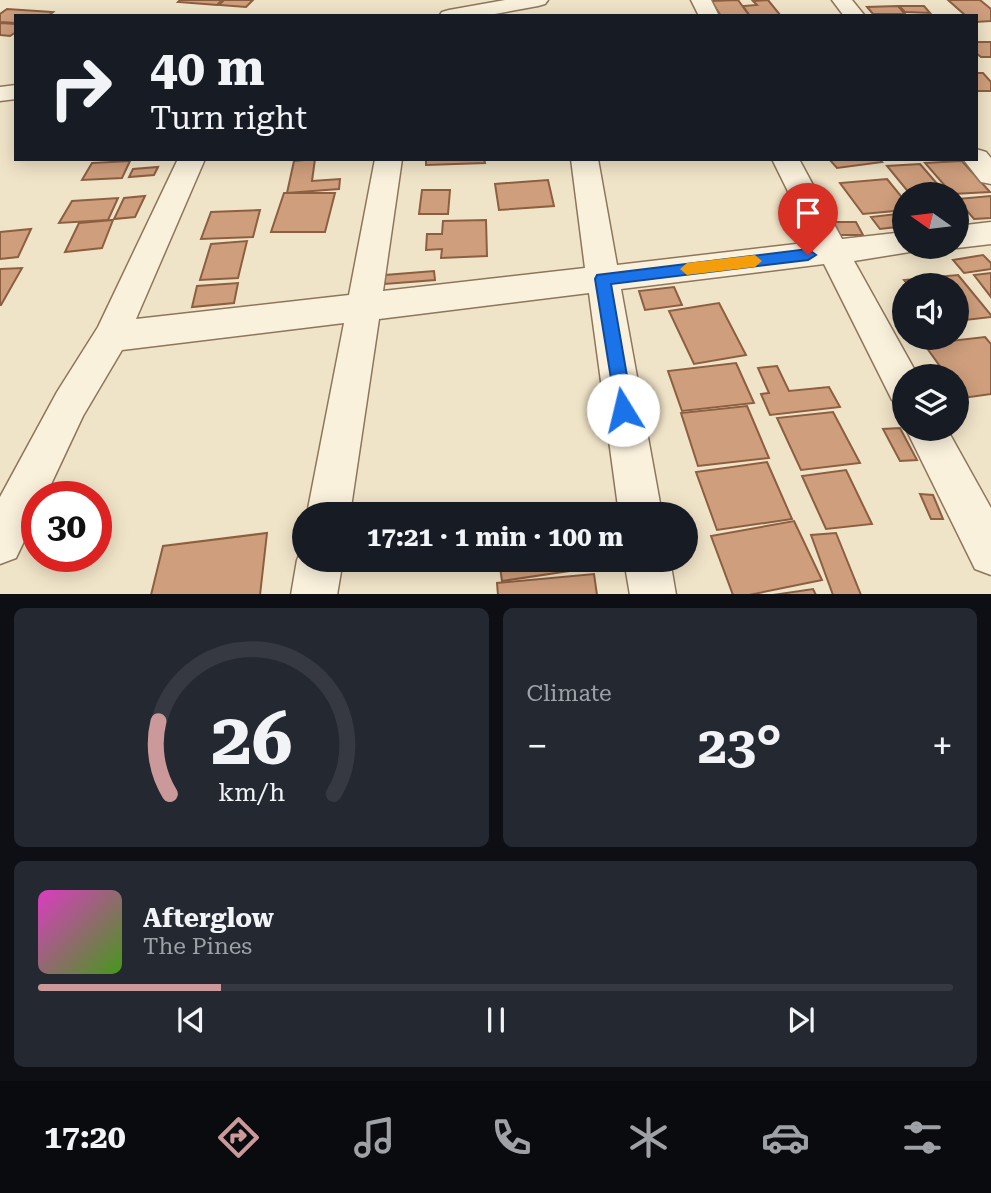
<!DOCTYPE html>
<html lang="en">
<head>
<meta charset="utf-8">
<style>
  body { margin:0; font-family:"Roboto Serif",serif; background:#242831; color:#f1f3f6; height:100vh; display:flex; flex-direction:column; font-size:26px; white-space:nowrap }
  * { box-sizing:border-box; margin:0 }
  p { font-size:23px; color:#9ea1a6 }
  .icon { flex:none; width:38px; height:38px; fill:none; stroke:currentColor; stroke-width:2; stroke-linecap:round; stroke-linejoin:round }
  .map { position:relative; height:594px; overflow:hidden }
  .sheet { display:flex; flex-direction:column; gap:14px; padding:14px; background:#0d0f14; flex:1 }
  .sheet>* { flex:none }
  .guide { position:absolute; left:14px; top:14px; width:964px; height:147px; border-radius:0px; box-shadow:0 4px 18px #0003; background:#171b24; color:#f1f3f6; overflow:hidden }
  .needle { width:46px; rotate:284deg }
  .controls { position:absolute; left:892px; top:182px; display:grid; gap:14px }
  .controls a { display:grid; place-items:center; width:77px; height:77px; border-radius:50%; background:#171b24; box-shadow:0 4px 18px #0003; font-size:35px }
  .speed { position:absolute; left:21px; top:481px; display:flex; gap:14px; font-size:35px; font-weight:700; text-align:center }
  .speed>* { display:grid; place-content:center; width:91px; height:91px; border-radius:50%; background:#171b24; box-shadow:0 4px 18px #0003; line-height:1 }
  .speed .limit { border:10px solid #d22; background:#fff; color:#111 }
  .pin { position:absolute; display:grid; place-items:center; width:60px; height:60px; color:#fff; margin:-72px -30px; border-radius:50% 50% 50% 0; rotate:-45deg; box-shadow:0 0 7px #0007 }
  .pin .icon { rotate:45deg }
  .me { position:absolute; width:77px; margin:-38px; rotate:351deg; stroke-linejoin:round; filter:drop-shadow(0 0 5px #0008) }
  .turn { display:flex; align-items:center; gap:24px; height:147px; padding:0 21px; font-size:32px }
  .turn .icon { width:91px; height:91px; stroke-width:2.5 }
  .turn b { display:block; font-size:49px; line-height:60px }
  .big { font-size:52px; font-weight:700; line-height:1.1 }
  .sheet .card { flex:1; display:flex; flex-direction:column; justify-content:center; gap:10px; min-width:0; padding:0 24px; border-radius:10px; background:#242831 }
  .sheet .dial { align-items:center; gap:0 }
  .dial svg { height:182px; overflow:visible; fill:none; stroke:#363941; stroke-width:7; stroke-linecap:round; text-anchor:middle }
  .dial text { fill:#f1f3f6; stroke:none }
  .song { display:flex; align-items:center; gap:21px }
  .cover { width:84px; height:84px; border-radius:10px; background:linear-gradient(135deg,hsl(310 70% 55%),hsl(100 70% 35%)) }
  .played { height:7px; border-radius:4px; background:linear-gradient(90deg,#cc999b 20%,#363941 20%) }
  .keys { display:flex; justify-content:space-around; direction:ltr }
  .heat { display:flex; justify-content:space-between; align-items:center; font-size:38px; direction:ltr }
  .sheet .tiles { flex:1; display:grid; gap:14px; grid-template-columns:1fr 1fr }
  .card:last-child { grid-column:span 2 }
  .trip { position:absolute; left:292px; top:502px; width:406px; height:70px; border-radius:35px; background:#171b24; box-shadow:0 4px 18px #0003; font-weight:700; line-height:70px; text-align:center }
  .dock { display:flex; height:112px; justify-content:space-around; align-items:center; background:#090b0e; color:#9ea1a6 }
  .dock .icon { width:49px; height:49px }
  .dock .selected { color:#cc999b }
  .dock b { font-size:32px; color:#f1f3f6 }
  .map>svg:first-child { display:block }
</style>
</head>
<body>
<div class="map">
<svg width="991" height="595" viewBox="0 0 991 595">
  <rect width="100%" height="100%" fill="#f0e4c8"/>
  <g fill="#cf9f7d" stroke="#8d5f41" stroke-width="2">
    <polygon points="180,0 222,0 217,5 178,2"/>
    <polygon points="224,0 253,0 246,7 219,5"/>
    <polygon points="738,0 749,15 721,16 711,1"/>
    <polygon points="768,0 781,16 750,16 743,6 757,5 753,1"/>
    <polygon points="948,0 980,0 991,9 991,21 976,22 976,16 966,16"/>
    <polygon points="898,6 905,14 873,14 867,7"/>
    <polygon points="899,6 924,6 930,13 905,12"/>
    <polygon points="7,9 53,12 48,16 16,16 16,23 0,22 0,14"/>
    <polygon points="0,23 16,24 16,32 10,36 0,35"/>
    <polygon points="976,42 991,42 991,57 981,57 976,53"/>
    <polygon points="976,73 983,73 991,82 991,91 976,91"/>
    <polygon points="315,159 312,181 340,179 339,189 287,193 294,161"/>
    <polygon points="426,159 484,159 485,163 426,165"/>
    <polygon points="829,159 879,159 882,162 837,168"/>
    <polygon points="130,161 122,178 82,180 92,163"/>
    <polygon points="962,161 990,192 952,194 925,163"/>
    <polygon points="920,164 946,194 910,194 887,166"/>
    <polygon points="158,167 154,175 129,177 133,169"/>
    <polygon points="887,179 905,201 905,210 863,214 840,183"/>
    <polygon points="548,180 554,206 499,210 495,184"/>
    <polygon points="422,190 450,190 448,214 419,214"/>
    <polygon points="284,193 335,193 325,232 271,232"/>
    <polygon points="145,196 135,217 114,219 124,198"/>
    <polygon points="991,196 991,218 974,219 957,199"/>
    <polygon points="118,198 108,220 59,223 72,201"/>
    <polygon points="260,210 253,237 201,239 211,212"/>
    <polygon points="905,213 905,226 880,229 871,217"/>
    <polygon points="113,220 102,248 65,252 79,223"/>
    <polygon points="486,220 487,256 441,258 442,249 426,250 427,234 442,234 443,221"/>
    <polygon points="833,222 856,222 863,235 840,235"/>
    <polygon points="31,229 18,257 0,259 0,232"/>
    <polygon points="247,241 238,278 200,280 211,244"/>
    <polygon points="983,255 991,263 991,269 964,273 953,260"/>
    <polygon points="22,268 1,305 0,305 0,269"/>
    <polygon points="434,271 435,280 385,284 385,275"/>
    <polygon points="991,273 991,297 974,275"/>
    <polygon points="958,275 991,315 991,317 957,321 957,285 908,285 904,280"/>
    <polygon points="238,283 234,303 192,307 197,286"/>
    <polygon points="674,287 682,305 645,310 639,291"/>
    <polygon points="719,303 746,355 694,364 669,311"/>
    <polygon points="985,337 991,344 991,394 963,398 957,390 957,376 947,376 924,344"/>
    <polygon points="736,363 754,403 682,411 668,371"/>
    <polygon points="777,366 789,391 829,387 840,407 770,415 761,394 769,393 758,368"/>
    <polygon points="747,406 769,458 698,466 681,413"/>
    <polygon points="833,412 860,463 801,470 777,418"/>
    <polygon points="900,428 917,460 900,461 883,429"/>
    <polygon points="767,462 792,519 717,530 696,472"/>
    <polygon points="846,470 872,524 826,529 802,476"/>
    <polygon points="920,494 933,495 943,519 931,519"/>
    <polygon points="794,521 822,580 749,595 733,595 711,536"/>
    <polygon points="267,533 260,595 151,595 163,546"/>
    <polygon points="836,533 861,595 833,595 811,535"/>
    <polygon points="499,560 595,560 597,567 502,581"/>
    <polygon points="594,574 597,595 498,595 497,583"/>
    <polygon points="813,589 816,595 773,595"/>
  </g>
  <g fill="none" stroke-linecap="round" stroke-linejoin="round">
    <g stroke="#8d765c" stroke-width="3">
      <g id="minor">
        <polygon points="505,0 548,0 545,4 538,6 484,16 439,16 442,12 449,10"/>
        <polygon points="691,0 711,0 719,16 699,16"/>
        <polygon points="832,0 852,0 865,16 844,16"/>
        <polygon points="16,85 16,99 0,101 0,87"/>
        <polygon points="976,149 986,152 991,158 991,184 981,182 963,159 976,159"/>
        <polygon points="178,159 205,159 136,319 349,295 375,159 402,159 383,291 585,268 571,159 598,159 617,265 813,242 772,159 799,159 842,239 905,232 905,247 918,247 916,251 854,261 918,376 905,376 905,405 892,400 824,264 621,289 662,514 619,514 589,293 379,319 350,514 307,514 344,323 122,350 83,416 45,497 37,497 37,514 16,558 0,564 0,497 57,392 98,327"/>
        <polygon points="991,222 991,244 957,248 952,247 957,247 957,226"/>
        <polygon points="906,429 947,429 991,508 991,575 975,569"/>
        <polygon points="304,544 304,560 343,560 337,595 291,595 297,560"/>
        <polygon points="624,560 670,560 676,595 630,595"/>
      </g>
    </g>
    <use href="#minor" fill="#faf1dc" fill-rule="evenodd"/>
  </g>
  <polygon fill="#1a73e8" stroke="#114b97" stroke-width="2" points="808,249 816,255 808,260 611,284 633,410 630,416 623,418 617,416 595,279 597,275"/>
  <polygon fill="#f59e0b" points="755,255 762,261 755,267 687,275 680,269 687,263"/>
</svg>
<div class="controls">
<a><svg class="needle" viewBox="-14 -14 28 28"><path d="M0-13l5 13h-10z" fill="#e53935"/><path d="M0 13l5-13h-10z" fill="#9ea1a6"/></svg></a>
<a><svg class="icon" aria-label="sound" viewBox="0 0 24 24"><path d="M4 9h4l5-4v14l-5-4H4zM17 9q2 3 0 6"/></svg></a>
<a><svg class="icon" aria-label="layers" viewBox="0 0 24 24"><path d="M12 4l9 5-9 5-9-5zM3 14l9 5 9-5"/></svg></a>
</div>
<div class="speed"><div class="limit">30</div></div>
<div class="pin" style="left:808px;top:255px;background:#d93025"><svg class="icon" aria-label="arrive" viewBox="0 0 24 24"><path d="M6 21V4h12l-3 4 3 4H6"/></svg></div>
<svg class="me" style="left:623px;top:410px" viewBox="-20 -20 40 40"><circle r="19" fill="#fff"/><path d="M0-13L10 11 0 6-10 11z" fill="#1a73e8"/></svg>
<div class="trip">17:21 · 1 min · 100 m</div>
<div class="guide">
<div class="turn"><svg class="icon" aria-label="right" viewBox="0 0 24 24"><path d="M7 20v-9h11M14 6l5 5-5 5"/></svg><div><b>40 m</b>Turn right</div></div>
</div>
</div>
<section class="sheet">
<div class="tiles">
<div class="card dial"><svg viewBox="0 0 100 80">
<path d="M14 69A42 42 0 1 1 86 69"/>
<path d="M14 69A42 42 0 0 1 9 37" stroke="#cc999b"/>
<text x="50" y="56" font-size="32" font-weight="700">26</text>
<text x="50" y="72" font-size="11">km/h</text>
</svg></div>
<div class="card"><p>Climate</p>
<div class="heat"><a>−</a><b class="big">23°</b><a>+</a></div>
</div>
<div class="card">
<div class="song"><i class="cover"></i><div><b>Afterglow</b><p>The Pines</p></div></div>
<div class="played"></div>
<div class="keys"><svg class="icon" aria-label="previous" viewBox="0 0 24 24"><path d="M18 5L8 12l10 7zM5 5v14"/></svg><svg class="icon" aria-label="pause" viewBox="0 0 24 24"><path d="M8 5v14M16 5v14"/></svg><svg class="icon" aria-label="next" viewBox="0 0 24 24"><path d="M6 5l10 7-10 7zM19 5v14"/></svg></div>
</div>
</div>
</section>
<nav class="dock">
<b>17:20</b>
<svg class="icon selected" aria-label="directions" viewBox="0 0 24 24"><path d="M12 3l9 9-9 9-9-9zM9 14v-3h6M13 9l2 2-2 2"/></svg>
<svg class="icon" aria-label="music" viewBox="0 0 24 24"><path d="M9 18V5l10-2v13"/><circle cx="6" cy="18" r="3"/><circle cx="16" cy="16" r="3"/></svg>
<svg class="icon" aria-label="phone" viewBox="0 0 24 24"><path d="M5 4h4l2 5-3 2q2 4 5 5l2-3 5 2v4C11 20 4 13 5 4z"/></svg>
<svg class="icon" aria-label="climate" viewBox="0 0 24 24"><path d="M12 3v18M4 7l16 10M4 17L20 7"/></svg>
<svg class="icon" aria-label="car" viewBox="0 0 24 24"><path d="M5 17H2v-5l4-1 3-4h7l3 4 3 1v5h-3M9 17h6M6 11h13"/><circle cx="7" cy="17" r="2"/><circle cx="17" cy="17" r="2"/></svg>
<svg class="icon" aria-label="filters" viewBox="0 0 24 24"><path d="M4 7h16M4 17h16"/><circle cx="9" cy="7" r="2"/><circle cx="15" cy="17" r="2"/></svg>
</nav>
</body>
</html>
